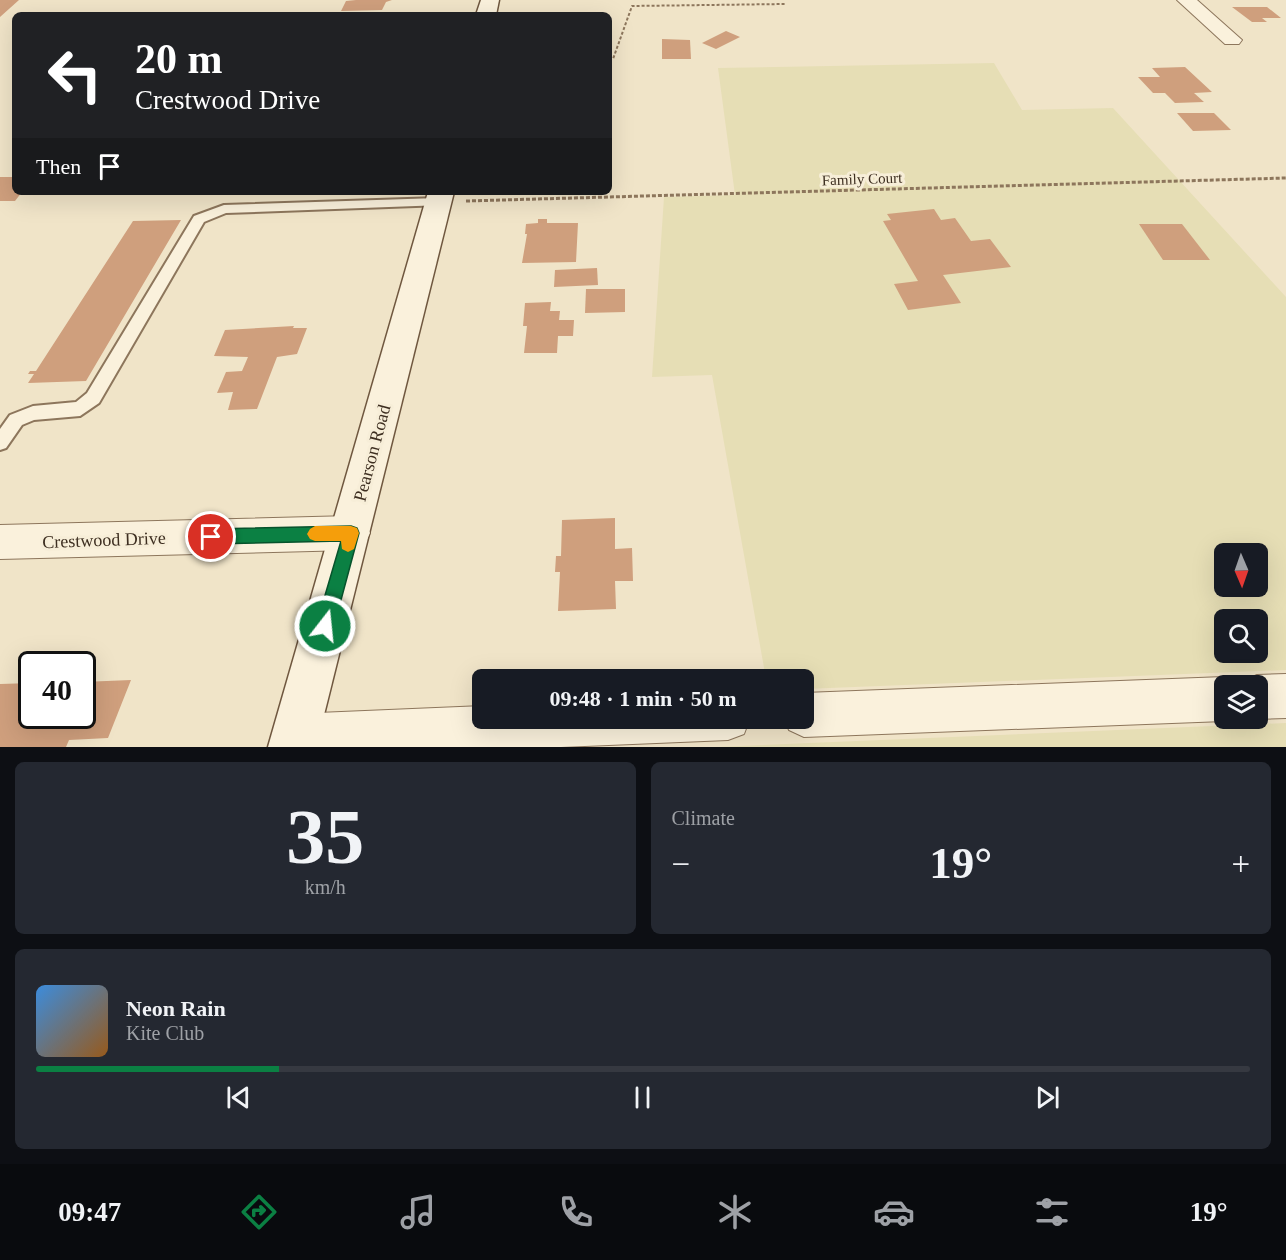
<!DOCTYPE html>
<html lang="en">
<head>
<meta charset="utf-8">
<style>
  body { margin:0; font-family:Georgia,serif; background:#242831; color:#f1f3f6; height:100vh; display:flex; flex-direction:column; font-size:22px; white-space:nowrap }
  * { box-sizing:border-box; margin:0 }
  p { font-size:20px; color:#9ea1a6 }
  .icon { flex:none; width:33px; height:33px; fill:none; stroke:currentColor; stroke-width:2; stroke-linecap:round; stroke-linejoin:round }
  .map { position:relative; height:747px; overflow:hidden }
  .sheet { display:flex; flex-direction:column; gap:15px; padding:15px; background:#0d0f14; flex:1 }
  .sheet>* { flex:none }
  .banner { position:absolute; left:12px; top:12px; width:600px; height:183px; border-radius:9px; box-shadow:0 6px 24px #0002; background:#202124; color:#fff; overflow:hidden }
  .needle { width:39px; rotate:178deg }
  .buttons { position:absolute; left:1214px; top:543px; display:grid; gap:12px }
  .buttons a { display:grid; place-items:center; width:54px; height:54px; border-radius:9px; background:#171b24; box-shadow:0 6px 24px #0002; font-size:30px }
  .speed { position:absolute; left:18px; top:651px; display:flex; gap:12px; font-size:30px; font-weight:700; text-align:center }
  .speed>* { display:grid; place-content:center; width:78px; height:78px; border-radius:50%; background:#171b24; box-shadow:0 6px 24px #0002; line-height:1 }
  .speed .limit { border:3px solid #111; border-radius:9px; background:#fff; color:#111 }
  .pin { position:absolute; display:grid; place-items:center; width:51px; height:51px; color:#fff; margin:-26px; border:3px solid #fff; border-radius:50%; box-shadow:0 2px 6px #0007 }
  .me { position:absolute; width:66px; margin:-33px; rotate:16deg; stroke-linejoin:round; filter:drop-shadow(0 0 4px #0008) }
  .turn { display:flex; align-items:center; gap:21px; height:126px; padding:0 24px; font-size:27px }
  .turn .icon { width:78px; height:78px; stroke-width:2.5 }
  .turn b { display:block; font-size:42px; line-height:51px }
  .then { display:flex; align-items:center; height:57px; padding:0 24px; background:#0003; gap:12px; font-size:22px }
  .big { font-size:45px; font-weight:700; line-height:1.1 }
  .sheet .card { flex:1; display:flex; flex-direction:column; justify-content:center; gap:9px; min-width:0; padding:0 21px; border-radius:9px; background:#242831 }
  .sheet .dial { align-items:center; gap:0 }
  .dial b { font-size:78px; line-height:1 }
  .song { display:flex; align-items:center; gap:18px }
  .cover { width:72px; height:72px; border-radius:9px; background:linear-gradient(135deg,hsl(210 70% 55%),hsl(30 70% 35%)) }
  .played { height:6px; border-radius:3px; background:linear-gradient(90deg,#0b8043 20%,#363941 20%) }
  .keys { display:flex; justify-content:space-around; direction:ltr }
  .heat { display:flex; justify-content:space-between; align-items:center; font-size:33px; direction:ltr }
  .sheet .tiles { flex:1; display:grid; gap:15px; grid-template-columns:1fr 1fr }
  .card:last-child { grid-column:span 2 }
  .trip { position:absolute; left:472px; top:669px; width:342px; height:60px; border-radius:9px; background:#171b24; box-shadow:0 6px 24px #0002; font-weight:700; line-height:60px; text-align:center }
  .tabs { display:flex; height:96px; justify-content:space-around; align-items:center; background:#090b0e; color:#9ea1a6 }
  .tabs .icon { width:42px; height:42px }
  .tabs .on { color:#0b8043 }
  .tabs b { font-size:27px; color:#f1f3f6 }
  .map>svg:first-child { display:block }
</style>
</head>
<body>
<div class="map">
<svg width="1286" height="747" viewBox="0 0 1286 747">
  <rect width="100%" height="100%" fill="#f0e4c8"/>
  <g fill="#e6deb5" fill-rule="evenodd">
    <path d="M994 63 1022 110 1113 108 1286 297V670L804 689V680L766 679 712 375 652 377 664 197 735 195 718 68ZM1224 554H1257V586H1224ZM1224 620H1257V652H1224Z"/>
    <polygon points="1286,723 1286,747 715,747"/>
  </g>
  <g fill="#cf9f7d">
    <polygon points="0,0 19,0 0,17"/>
    <polygon points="356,0 392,0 386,2 382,10 341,11 346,1"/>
    <polygon points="1232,7 1267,7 1281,18 1262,18 1267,22 1252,22"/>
    <polygon points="726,31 740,37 716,49 702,43"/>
    <polygon points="662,39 690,40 691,59 662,59"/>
    <polygon points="1185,67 1212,92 1194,93 1204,102 1175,103 1165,93 1153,93 1138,77 1160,77 1152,68"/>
    <polygon points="1177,113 1214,113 1231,130 1193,131"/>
    <polygon points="0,177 15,177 15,192 22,192 15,201 0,201"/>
    <polygon points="934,209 941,220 955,218 971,241 990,239 1011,267 943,275 961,303 908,310 894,284 918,281 883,221 891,220 887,214"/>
    <polygon points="538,219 547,219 547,223 578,223 576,262 522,263 527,234 525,234 526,224 538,223"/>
    <polygon points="181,220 86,381 28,383 34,374 28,374 30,371 36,371 133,221"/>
    <polygon points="1139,224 1182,224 1210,260 1163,260"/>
    <polygon points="597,268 598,285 554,287 555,270"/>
    <polygon points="586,289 625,289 625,312 585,313"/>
    <polygon points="551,302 550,311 560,311 559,320 574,320 573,336 558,336 557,353 524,353 527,326 523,326 525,303"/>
    <polygon points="294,326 293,328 307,328 297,354 277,357 257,409 228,410 233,392 217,393 226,372 242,371 248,357 214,356 225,330"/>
    <polygon points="615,518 615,549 632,548 633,581 615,581 616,609 558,611 560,572 555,572 556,556 561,556 562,520"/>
    <polygon points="131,680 108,738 69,740 66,747 0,747 0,684 32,683 32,716 82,716 82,682"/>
  </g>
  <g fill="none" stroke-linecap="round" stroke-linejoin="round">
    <g stroke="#8d765c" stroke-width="4">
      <polygon id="lane" points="438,198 445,202 443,205 226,213 204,222 99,403 80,416 34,420 22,425 6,448 0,450 0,429 10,415 33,406 76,402 87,393 194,216 224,205"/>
    </g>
    <g stroke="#8d765c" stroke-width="2">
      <g id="street">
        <polygon points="1177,0 1197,0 1242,40 1239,44 1225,44"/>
        <polygon points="351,516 364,521 370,533 364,545 351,550 0,559 0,525"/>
        <polygon points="1286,674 1286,718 1257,719 1257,686 1240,686 1242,682 1257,675"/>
        <polygon points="1224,677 1240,686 1224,686 1224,718 1229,718 1224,721 804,737 789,730 784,718 804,718 804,693"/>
        <polygon points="483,706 483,718 750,718 744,734 728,740 561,747 276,747 272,736 278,720 294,714"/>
      </g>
    </g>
    <g stroke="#6f573f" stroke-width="3">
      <g id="secondary">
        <polygon points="481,0 499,0 496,15 476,15"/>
        <polygon points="428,192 454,192 316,747 268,747"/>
      </g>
    </g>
    <polyline stroke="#8d765c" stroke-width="2" stroke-dasharray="3 2" stroke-linecap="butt" points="609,60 613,59 632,6 785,4"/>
    <polyline stroke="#8d765c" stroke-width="3" stroke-dasharray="4 2" stroke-linecap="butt" points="466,201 1286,178"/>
    <use href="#lane" fill="#faf1dc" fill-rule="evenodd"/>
    <use href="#street" fill="#faf1dc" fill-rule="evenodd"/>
    <use href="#secondary" fill="#faf1dc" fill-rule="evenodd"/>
  </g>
  <polygon fill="#0b8043" stroke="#07532c" stroke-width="1.5" points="351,526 357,528 359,533 334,626 331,633 325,635 319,633 316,626 341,541 211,544 205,542 203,537 205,531 211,529"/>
  <polygon fill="#f59e0b" points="315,526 351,526 357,528 359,533 354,549 348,552 342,549 341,541 315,541 310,539 307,534 310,529"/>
  <g text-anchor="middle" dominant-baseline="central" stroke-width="6" stroke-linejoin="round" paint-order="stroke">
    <g font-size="15" fill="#3d2e20" stroke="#f7eed8">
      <text transform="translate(862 179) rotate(-2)">Family Court</text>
    </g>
    <g font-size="18" fill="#3d2e20" stroke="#f7eed8">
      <text transform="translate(372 453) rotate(-75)">Pearson Road</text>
      <text transform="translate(104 540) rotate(-2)">Crestwood Drive</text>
    </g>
  </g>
</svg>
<div class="buttons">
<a><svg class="needle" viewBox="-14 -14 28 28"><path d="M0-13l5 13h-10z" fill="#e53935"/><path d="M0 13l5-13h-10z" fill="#9ea1a6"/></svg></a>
<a><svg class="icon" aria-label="search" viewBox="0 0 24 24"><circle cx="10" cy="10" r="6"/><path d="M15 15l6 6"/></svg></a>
<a><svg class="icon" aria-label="layers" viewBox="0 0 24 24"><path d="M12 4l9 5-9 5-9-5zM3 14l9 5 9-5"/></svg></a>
</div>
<div class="speed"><div class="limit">40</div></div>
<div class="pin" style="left:211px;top:537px;background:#d93025"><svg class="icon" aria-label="arrive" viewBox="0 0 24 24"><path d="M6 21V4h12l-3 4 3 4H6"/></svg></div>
<svg class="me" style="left:325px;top:626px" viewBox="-20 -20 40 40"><circle r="17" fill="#0b8043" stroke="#fff" stroke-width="3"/><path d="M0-11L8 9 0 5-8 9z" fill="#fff"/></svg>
<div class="trip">09:48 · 1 min · 50 m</div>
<div class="banner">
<div class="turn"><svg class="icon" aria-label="left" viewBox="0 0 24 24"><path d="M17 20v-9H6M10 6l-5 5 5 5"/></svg><div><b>20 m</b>Crestwood Drive</div></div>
<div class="then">Then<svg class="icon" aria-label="arrive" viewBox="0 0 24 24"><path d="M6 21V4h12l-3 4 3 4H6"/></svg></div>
</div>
</div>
<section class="sheet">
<div class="tiles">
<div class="card dial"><b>35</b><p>km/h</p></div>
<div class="card"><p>Climate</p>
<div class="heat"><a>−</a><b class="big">19°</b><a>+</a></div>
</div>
<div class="card">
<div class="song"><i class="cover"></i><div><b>Neon Rain</b><p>Kite Club</p></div></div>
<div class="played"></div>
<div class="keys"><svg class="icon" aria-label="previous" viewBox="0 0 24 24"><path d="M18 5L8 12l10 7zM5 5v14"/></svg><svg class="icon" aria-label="pause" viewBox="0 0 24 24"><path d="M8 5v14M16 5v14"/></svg><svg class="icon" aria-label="next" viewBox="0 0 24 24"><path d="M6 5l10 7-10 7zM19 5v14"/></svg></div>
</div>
</div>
</section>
<nav class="tabs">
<b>09:47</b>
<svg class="icon on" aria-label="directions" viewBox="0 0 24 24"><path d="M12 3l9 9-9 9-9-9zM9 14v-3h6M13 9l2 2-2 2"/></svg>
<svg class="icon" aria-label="music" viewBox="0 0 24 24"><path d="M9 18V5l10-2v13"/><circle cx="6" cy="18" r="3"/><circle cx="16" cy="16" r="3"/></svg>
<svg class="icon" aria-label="phone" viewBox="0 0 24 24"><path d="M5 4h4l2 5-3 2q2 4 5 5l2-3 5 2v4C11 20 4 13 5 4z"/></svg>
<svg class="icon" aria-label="climate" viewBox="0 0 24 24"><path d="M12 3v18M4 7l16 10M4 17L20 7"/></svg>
<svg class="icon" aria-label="car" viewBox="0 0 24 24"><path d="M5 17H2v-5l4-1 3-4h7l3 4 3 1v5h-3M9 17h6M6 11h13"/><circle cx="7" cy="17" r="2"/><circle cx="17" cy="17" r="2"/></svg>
<svg class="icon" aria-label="filters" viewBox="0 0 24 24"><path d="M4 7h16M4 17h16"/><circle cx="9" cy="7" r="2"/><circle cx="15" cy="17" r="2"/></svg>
<b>19°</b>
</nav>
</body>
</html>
